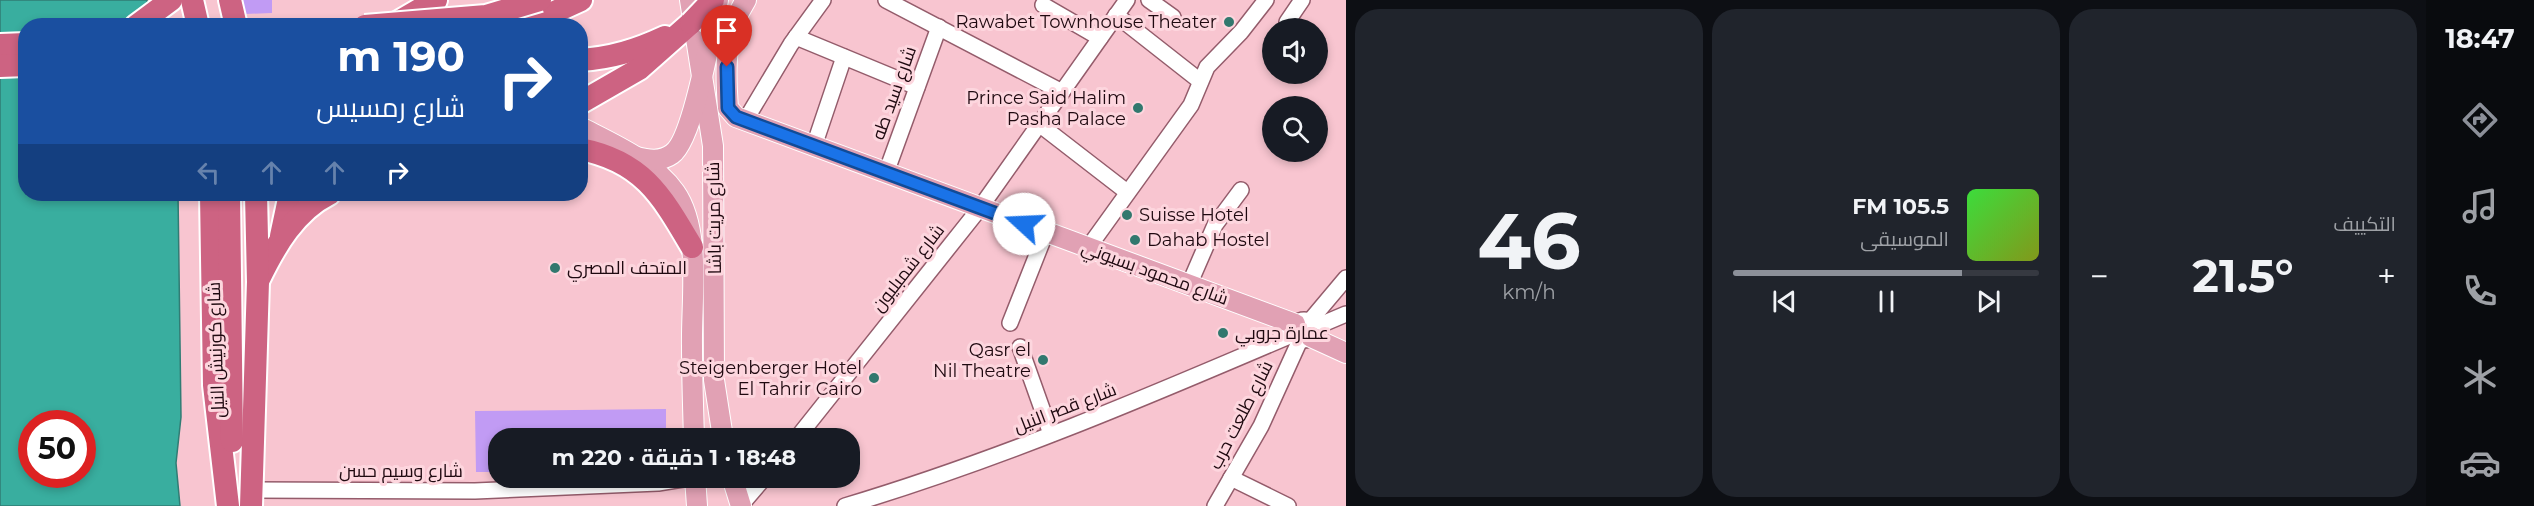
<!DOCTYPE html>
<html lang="ar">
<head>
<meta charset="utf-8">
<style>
  body { margin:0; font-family:Montserrat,Cairo,sans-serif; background:#20242c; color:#f1f3f6; direction:rtl; height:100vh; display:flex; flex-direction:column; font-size:22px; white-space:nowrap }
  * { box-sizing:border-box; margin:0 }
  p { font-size:20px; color:#9ea1a6 }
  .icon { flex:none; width:33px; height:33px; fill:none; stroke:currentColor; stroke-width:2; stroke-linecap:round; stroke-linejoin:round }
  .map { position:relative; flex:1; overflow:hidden; direction:ltr }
  .drawer { display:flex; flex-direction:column; gap:9px; padding:9px; background:#0d0f14; width:1080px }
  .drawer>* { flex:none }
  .banner { position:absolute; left:18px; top:18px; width:570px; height:183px; border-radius:24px; box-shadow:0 3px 9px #0003; direction:rtl; background:#1a4fa0; color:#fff; overflow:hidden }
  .fabs { position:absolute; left:1262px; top:18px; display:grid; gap:12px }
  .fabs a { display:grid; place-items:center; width:66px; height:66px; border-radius:50%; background:#171b24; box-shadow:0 3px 9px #0003; font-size:30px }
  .speed { position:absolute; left:18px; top:410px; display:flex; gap:12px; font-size:30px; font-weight:700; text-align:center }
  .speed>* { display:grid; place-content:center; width:78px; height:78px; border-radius:50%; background:#171b24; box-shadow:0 3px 9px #0003; line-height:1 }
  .speed .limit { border:9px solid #d22; background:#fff; color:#111 }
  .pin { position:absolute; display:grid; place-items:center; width:51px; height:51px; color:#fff; margin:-62px -26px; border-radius:50% 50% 50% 0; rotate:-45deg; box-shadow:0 0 6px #0007 }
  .pin .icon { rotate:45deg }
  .me { position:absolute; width:66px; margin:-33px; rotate:290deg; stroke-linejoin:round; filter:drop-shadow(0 0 4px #0008) }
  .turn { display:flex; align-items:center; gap:21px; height:126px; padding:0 24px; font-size:27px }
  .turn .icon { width:78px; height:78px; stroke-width:2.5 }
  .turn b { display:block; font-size:42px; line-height:51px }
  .lanes { display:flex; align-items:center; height:57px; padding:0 24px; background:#0003; justify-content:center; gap:30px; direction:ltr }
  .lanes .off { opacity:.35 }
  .big { font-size:45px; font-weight:700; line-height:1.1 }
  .drawer .tile { flex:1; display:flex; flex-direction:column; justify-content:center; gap:9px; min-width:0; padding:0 21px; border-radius:24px; background:#20242c }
  .drawer .dial { align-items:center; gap:0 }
  .dial b { font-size:78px; line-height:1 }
  .song { display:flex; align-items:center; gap:18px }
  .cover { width:72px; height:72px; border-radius:9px; background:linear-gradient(135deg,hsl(120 70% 55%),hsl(70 70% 35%)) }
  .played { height:6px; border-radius:3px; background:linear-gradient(90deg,#8c9099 75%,#363941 75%) }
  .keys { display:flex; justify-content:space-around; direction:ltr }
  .heat { display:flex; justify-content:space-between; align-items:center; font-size:33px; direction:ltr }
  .drawer .tiles { flex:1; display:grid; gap:9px; grid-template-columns:repeat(3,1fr) }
  .trip { position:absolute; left:488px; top:428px; width:372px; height:60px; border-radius:24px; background:#171b24; box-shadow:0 3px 9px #0003; font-weight:700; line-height:60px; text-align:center; direction:rtl }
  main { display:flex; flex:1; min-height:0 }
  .menu { display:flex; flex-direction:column; width:108px; justify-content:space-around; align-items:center; background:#090b0e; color:#9ea1a6 }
  .menu .icon { width:42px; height:42px }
  .menu .active { color:#8c9099 }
  .menu b { font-size:27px; color:#f1f3f6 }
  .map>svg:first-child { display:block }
</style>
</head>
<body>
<main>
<nav class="menu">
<b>18:47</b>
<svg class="icon active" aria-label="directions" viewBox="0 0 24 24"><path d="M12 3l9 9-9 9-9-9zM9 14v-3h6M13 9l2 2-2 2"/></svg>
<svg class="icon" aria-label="music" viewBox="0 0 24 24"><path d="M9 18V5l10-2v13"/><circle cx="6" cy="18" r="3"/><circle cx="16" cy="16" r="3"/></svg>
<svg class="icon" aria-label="phone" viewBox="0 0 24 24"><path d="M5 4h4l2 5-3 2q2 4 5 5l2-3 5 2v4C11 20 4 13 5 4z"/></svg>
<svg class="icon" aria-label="climate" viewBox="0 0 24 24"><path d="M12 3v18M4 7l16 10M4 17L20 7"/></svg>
<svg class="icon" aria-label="car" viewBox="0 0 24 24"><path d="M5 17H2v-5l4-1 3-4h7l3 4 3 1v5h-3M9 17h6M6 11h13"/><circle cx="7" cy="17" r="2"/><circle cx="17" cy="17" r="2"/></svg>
</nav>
<section class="drawer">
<div class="tiles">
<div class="tile"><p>التكييف</p>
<div class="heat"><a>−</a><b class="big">21.5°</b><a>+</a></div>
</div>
<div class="tile">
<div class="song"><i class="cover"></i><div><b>105.5 FM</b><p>الموسيقى</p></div></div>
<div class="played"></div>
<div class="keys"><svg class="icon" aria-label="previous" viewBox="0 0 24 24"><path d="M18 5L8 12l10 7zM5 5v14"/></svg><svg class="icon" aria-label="pause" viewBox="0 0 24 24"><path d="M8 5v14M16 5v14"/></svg><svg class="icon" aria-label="next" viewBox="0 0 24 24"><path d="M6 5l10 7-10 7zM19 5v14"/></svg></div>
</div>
<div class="tile dial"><b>46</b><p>km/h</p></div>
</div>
</section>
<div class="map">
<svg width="1346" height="506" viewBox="0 0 1346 506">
  <rect width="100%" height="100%" fill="#f8c5d0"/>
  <g fill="#c19bf4">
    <polygon points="240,0 272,0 272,13 245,14"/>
    <polygon points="666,409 666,438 498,438 498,472 476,472 475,411"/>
  </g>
  <path fill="#39ae9f" stroke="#317c74" stroke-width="1.5" fill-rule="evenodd" d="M0 0H147L148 25 26 26V194H178L181 417 176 463 180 506H0ZM32 423H82V474H32Z"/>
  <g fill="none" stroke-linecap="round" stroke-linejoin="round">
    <g stroke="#945c6b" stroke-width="18">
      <g id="minor">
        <polyline points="886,0 1062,92"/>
        <polyline points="1149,0 1173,17"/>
        <polyline points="1043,5 1100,38"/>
        <polyline points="1116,15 1200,81"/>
        <polyline points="1287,22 1302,0"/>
        <polyline points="796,37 917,87"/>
        <polyline points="745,121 791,44 823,0"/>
        <polyline points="1039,124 1127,192"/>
        <polyline points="814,146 844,57"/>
        <polyline points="886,173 939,27"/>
        <polyline points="1088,248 1191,105 1207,67 1241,32 1266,0"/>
        <polyline points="1189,285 1215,225 1241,190"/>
        <circle cx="1304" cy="330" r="10"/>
        <polyline points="1309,322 1346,278"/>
        <polyline points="1010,323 1046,232"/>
        <polyline points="1313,328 1346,314"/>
        <polyline points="1020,347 1051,434"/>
        <polyline points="797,438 980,208 1127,0"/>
        <polyline points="1231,478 1288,506"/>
        <polyline points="250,490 475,491 658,483 695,477"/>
        <polyline points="741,505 765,477"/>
        <path d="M845 506C999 460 1147 397 1294 334"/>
        <polyline points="1215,506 1261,426 1300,340"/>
      </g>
    </g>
    <g stroke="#fff" stroke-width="22">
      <g id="major">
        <polyline points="690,0 713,146 714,380 723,438"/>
        <path d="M746 0C724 34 725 69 728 108L736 117 1295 324"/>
        <path d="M580 127C613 144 653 161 675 192 702 230 691 301 692 346 692 376 693 407 694 438"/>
        <path d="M636 157C648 160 661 162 672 154 693 140 712 29 718 0"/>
        <polyline points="1311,337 1346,353"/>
        <polyline points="695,477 697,506"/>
        <polyline points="732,477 741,506"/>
      </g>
    </g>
    <g stroke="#fff" stroke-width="26">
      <g id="highway">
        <polyline points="192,0 198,26"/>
        <polyline points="230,0 236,26"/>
        <polyline points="395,24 436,0"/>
        <polyline points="136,26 171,0"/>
        <polyline points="524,26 581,0"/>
        <polyline points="0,45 26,44"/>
        <path d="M580 60C612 58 637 50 665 37"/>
        <polyline points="0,66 26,65"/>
        <polyline points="580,103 639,69 691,23"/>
        <path d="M580 149C643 161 662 196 692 247"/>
        <polyline points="211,194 214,385 228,506"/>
        <polyline points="229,194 232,441"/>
        <polyline points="281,236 290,194"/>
        <path d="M259 279C275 246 295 211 329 194"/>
        <polyline points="251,506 258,282 256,194"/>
      </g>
    </g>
    <use href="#minor" stroke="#fff" stroke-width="15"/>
    <use href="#major" stroke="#e1a1b4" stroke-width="20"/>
    <use href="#highway" stroke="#cd6382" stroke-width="22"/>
    <g stroke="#fff" stroke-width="26" stroke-linecap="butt">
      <g id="highway-bridge">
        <polyline points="691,23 713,0"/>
        <polyline points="365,26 486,16 540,0"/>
      </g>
    </g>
    <use href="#highway-bridge" stroke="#cd6382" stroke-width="22"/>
  </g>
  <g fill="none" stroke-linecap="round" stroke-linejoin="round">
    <g stroke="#114b97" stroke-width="15">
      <polyline id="route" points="727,67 728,108 736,117 1024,224"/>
    </g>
    <use href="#route" stroke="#1a73e8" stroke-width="10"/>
  </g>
  <g fill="#32786e" stroke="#fdd6de" stroke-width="2">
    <circle cx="1229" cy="22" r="6"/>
    <circle cx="1138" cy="108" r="6"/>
    <circle cx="1127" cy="215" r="6"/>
    <circle cx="1135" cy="240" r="6"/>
    <circle cx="555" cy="268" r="6"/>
    <circle cx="1223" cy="333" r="6"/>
    <circle cx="1043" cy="360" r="6"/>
    <circle cx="874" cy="378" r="6"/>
  </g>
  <g text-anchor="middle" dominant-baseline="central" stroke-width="6" stroke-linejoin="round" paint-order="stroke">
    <g font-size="18" fill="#1f0910" stroke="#fdd6de" text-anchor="end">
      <text x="1217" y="22">Rawabet Townhouse Theater</text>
      <text x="1126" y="98">Prince Said Halim<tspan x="1126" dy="21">Pasha Palace</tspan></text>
      <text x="1139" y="215" text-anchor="start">Suisse Hotel</text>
      <text x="1147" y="240" text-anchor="start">Dahab Hostel</text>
      <text x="567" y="268" text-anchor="start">المتحف المصري</text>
      <text x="1235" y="333" text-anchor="start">عمارة جروبي</text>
      <text x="1031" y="350">Qasr el<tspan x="1031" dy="21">Nil Theatre</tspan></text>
      <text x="862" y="368">Steigenberger Hotel<tspan x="862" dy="21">El Tahrir Cairo</tspan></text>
    </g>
    <g font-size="18" fill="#1f0910" stroke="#fdd6de">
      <text transform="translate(894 93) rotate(-70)">شارع سيد طه</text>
      <text transform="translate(714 218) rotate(-91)">شارع مريت باشا</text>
      <text transform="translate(908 268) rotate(-52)">شارع شمبليون</text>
      <text transform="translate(1155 273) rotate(20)">شارع محمود بسيوني</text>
      <text transform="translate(216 350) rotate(-92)">شارع كورنيش النيل</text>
      <text transform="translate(1065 408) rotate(-21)">شارع قصر النيل</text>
      <text transform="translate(1241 415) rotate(-63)">شارع طلعت حرب</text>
      <text x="401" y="471">شارع وسيم حسن</text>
    </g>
  </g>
</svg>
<div class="fabs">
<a><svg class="icon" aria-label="sound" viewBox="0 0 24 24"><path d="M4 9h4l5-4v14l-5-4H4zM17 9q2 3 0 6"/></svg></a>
<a><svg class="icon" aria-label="search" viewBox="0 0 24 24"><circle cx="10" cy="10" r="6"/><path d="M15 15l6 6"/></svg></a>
</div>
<div class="speed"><div class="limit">50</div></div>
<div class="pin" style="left:727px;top:67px;background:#d93025"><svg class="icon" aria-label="arrive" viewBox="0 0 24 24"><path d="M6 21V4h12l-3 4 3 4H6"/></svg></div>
<svg class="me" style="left:1024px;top:224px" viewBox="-20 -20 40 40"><circle r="19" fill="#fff"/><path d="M0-13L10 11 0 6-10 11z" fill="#1a73e8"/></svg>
<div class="trip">18:48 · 1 دقيقة · 220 m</div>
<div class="banner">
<div class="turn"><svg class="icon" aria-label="right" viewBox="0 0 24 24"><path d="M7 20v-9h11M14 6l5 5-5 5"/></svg><div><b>190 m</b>شارع رمسيس</div></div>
<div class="lanes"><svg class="icon off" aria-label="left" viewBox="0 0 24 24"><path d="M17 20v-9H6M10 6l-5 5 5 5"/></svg><svg class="icon off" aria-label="ahead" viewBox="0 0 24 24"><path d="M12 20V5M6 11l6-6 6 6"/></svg><svg class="icon off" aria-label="ahead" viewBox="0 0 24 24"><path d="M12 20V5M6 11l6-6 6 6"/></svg><svg class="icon" aria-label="right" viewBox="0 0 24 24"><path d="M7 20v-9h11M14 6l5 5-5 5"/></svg></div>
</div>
</div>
</main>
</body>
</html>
